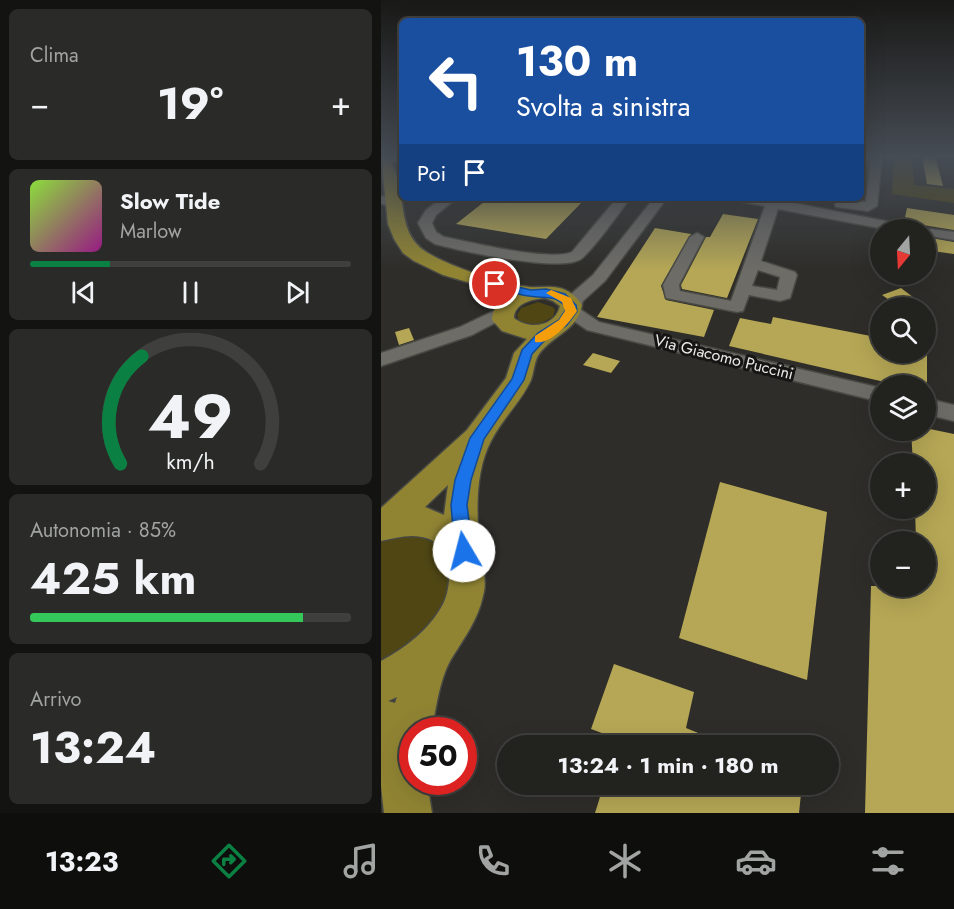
<!DOCTYPE html>
<html lang="it">
<head>
<meta charset="utf-8">
<style>
  body { margin:0; font-family:Jost,sans-serif; background:#2a2a28; color:#f1f3f6; height:100vh; display:flex; flex-direction:column; font-size:22px; white-space:nowrap }
  * { box-sizing:border-box; margin:0 }
  p { font-size:20px; color:#a2a4a4 }
  .icon { flex:none; width:33px; height:33px; fill:none; stroke:currentColor; stroke-width:2; stroke-linecap:round; stroke-linejoin:round }
  .map { position:relative; flex:1; overflow:hidden }
  .drawer { display:flex; flex-direction:column; gap:9px; padding:9px; background:#131311; width:381px }
  .drawer>* { flex:none }
  .hud { position:absolute; left:18px; top:18px; width:465px; height:183px; border-radius:9px; box-shadow:0 6px 24px #0002,0 0 0 2px #3f3f3d; background:#1a4fa0; color:#fff; overflow:hidden }
  .needle { width:39px; rotate:198deg }
  .tools { position:absolute; left:489px; top:219px; display:grid; gap:12px }
  .tools a { display:grid; place-items:center; width:66px; height:66px; border-radius:50%; background:#22221f; box-shadow:0 6px 24px #0002,0 0 0 2px #3f3f3d; font-size:30px }
  .speed { position:absolute; left:18px; top:717px; display:flex; gap:12px; font-size:30px; font-weight:700; text-align:center }
  .speed>* { display:grid; place-content:center; width:78px; height:78px; border-radius:50%; background:#22221f; box-shadow:0 6px 24px #0002,0 0 0 2px #3f3f3d; line-height:1 }
  .speed .limit { border:9px solid #d22; background:#fff; color:#111 }
  .pin { position:absolute; display:grid; place-items:center; width:51px; height:51px; color:#fff; margin:-26px; border:3px solid #fff; border-radius:50%; box-shadow:0 2px 6px #0007 }
  .me { position:absolute; width:66px; margin:-33px; rotate:352deg; stroke-linejoin:round; filter:drop-shadow(0 0 4px #0008) }
  .turn { display:flex; align-items:center; gap:21px; height:126px; padding:0 18px; font-size:27px }
  .turn .icon { width:78px; height:78px; stroke-width:2.5 }
  .turn b { display:block; font-size:42px; line-height:51px }
  .then { display:flex; align-items:center; height:57px; padding:0 18px; background:#0003; gap:12px; font-size:22px }
  .big { font-size:45px; font-weight:700; line-height:1.1 }
  .drawer .tile { flex:1; display:flex; flex-direction:column; justify-content:center; gap:9px; min-width:0; padding:0 21px; border-radius:9px; background:#2a2a28 }
  .drawer .dial { align-items:center; gap:0 }
  .dial svg { height:156px; overflow:visible; fill:none; stroke:#3f3f3d; stroke-width:7; stroke-linecap:round; text-anchor:middle }
  .dial text { fill:#f1f3f6; stroke:none }
  .song { display:flex; align-items:center; gap:18px }
  .cover { width:72px; height:72px; border-radius:9px; background:linear-gradient(135deg,hsl(90 70% 55%),hsl(310 70% 35%)) }
  .played { height:6px; border-radius:3px; background:linear-gradient(90deg,#0b8043 25%,#3f3f3d 25%) }
  .keys { display:flex; justify-content:space-around; direction:ltr }
  .heat { display:flex; justify-content:space-between; align-items:center; font-size:33px; direction:ltr }
  .charge { height:9px; border-radius:4px; background:linear-gradient(90deg,#34c759 85%,#3f3f3d 0) }
  .trip { position:absolute; left:116px; top:735px; width:342px; height:60px; border-radius:30px; background:#22221f; box-shadow:0 6px 24px #0002,0 0 0 2px #3f3f3d; font-weight:700; line-height:60px; text-align:center }
  .menu { display:flex; height:96px; justify-content:space-around; align-items:center; background:#0e0e0c; color:#a2a4a4 }
  .menu .icon { width:42px; height:42px }
  .menu .selected { color:#0b8043 }
  .menu b { font-size:27px; color:#f1f3f6 }
  main { display:flex; flex:1; min-height:0 }
  .map>svg:first-child { display:block }
</style>
</head>
<body>
<main>
<section class="drawer">
<div class="tile"><p>Clima</p>
<div class="heat"><a>−</a><b class="big">19°</b><a>+</a></div>
</div>
<div class="tile">
<div class="song"><i class="cover"></i><div><b>Slow Tide</b><p>Marlow</p></div></div>
<div class="played"></div>
<div class="keys"><svg class="icon" aria-label="previous" viewBox="0 0 24 24"><path d="M18 5L8 12l10 7zM5 5v14"/></svg><svg class="icon" aria-label="pause" viewBox="0 0 24 24"><path d="M8 5v14M16 5v14"/></svg><svg class="icon" aria-label="next" viewBox="0 0 24 24"><path d="M6 5l10 7-10 7zM19 5v14"/></svg></div>
</div>
<div class="tile dial"><svg viewBox="0 0 100 80">
<path d="M14 69A42 42 0 1 1 86 69"/>
<path d="M14 69A42 42 0 0 1 25 14" stroke="#0b8043"/>
<text x="50" y="56" font-size="32" font-weight="700">49</text>
<text x="50" y="72" font-size="11">km/h</text>
</svg></div>
<div class="tile"><p>Autonomia · 85%</p><b class="big">425 km</b><div class="charge"></div></div>
<div class="tile"><p>Arrivo</p><b class="big">13:24</b></div>
</section>
<div class="map">
<svg width="573" height="813" viewBox="0 0 573 813">
  <rect width="100%" height="100%" fill="#2e2d29"/>
  <g fill="#4f4614">
    <polygon points="513,156 531,156 533,185 573,189 573,203 511,194"/>
    <polygon points="157,302 172,307 174,310 172,317 156,325 139,322 136,315 140,308"/>
    <path d="M26 535C31 536 39 536 44 538 80 551 74 597 56 622 46 635 14 654 0 665V539Z"/>
  </g>
  <g fill="#b5a755">
    <polygon points="541,156 554,156 562,186 546,184"/>
    <polygon points="108,198 205,198 165,239 75,224"/>
    <polygon points="526,208 573,215 573,230 523,222"/>
    <polygon points="342,214 377,219 346,298 301,289 300,285 325,237 329,237"/>
    <polygon points="274,228 310,234 280,286 285,300 333,310 323,337 216,317"/>
    <polygon points="544,237 573,242 573,254 544,250"/>
    <polygon points="520,288 537,301 532,304 532,308 520,308 501,295"/>
    <polygon points="392,317 500,338 500,352 546,352 546,386 521,386 348,346 359,318 390,324"/>
    <polygon points="28,328 33,340 18,345 14,332"/>
    <polygon points="212,353 239,361 230,373 202,365"/>
    <polygon points="544,428 573,434 573,813 484,813 490,586 544,586 544,542 535,542 534,508 544,508 544,464 532,464 530,430 544,430"/>
    <polygon points="339,482 446,512 426,680 298,638"/>
    <polygon points="233,664 313,692 305,728 349,746 235,746 237,739 210,729"/>
    <polygon points="223,784 421,784 418,813 214,813"/>
  </g>
  <g fill="none" stroke-linecap="round" stroke-linejoin="round">
    <g stroke="#494944" stroke-width="3">
      <g id="minor">
        <polygon points="10,156 21,156 21,160 0,164 0,158"/>
        <polygon points="490,156 501,156 496,206 487,211 455,207 454,204 460,200 485,202"/>
        <polygon points="0,196 18,199 19,202 13,206 0,204"/>
        <path d="M61 198H76L55 215 51 223 55 232 63 237C90 242 169 262 191 252L236 198H249C240 211 211 251 200 259 179 273 80 251 54 244L45 238 37 223 45 210Z"/>
        <polygon points="273,198 286,198 224,281 202,301 199,309 218,322 500,388 500,402 206,330 184,315 181,309 189,295 212,275"/>
        <path d="M354 198 392 199 540 228 573 232V240L544 235V230H509L397 209 380 261 414 272 416 275 409 298 399 301 368 295 362 311 356 312 285 298 282 285 309 237 316 233 323 237 298 285 299 291 350 301 384 206 356 201ZM377 270 399 277 396 290 371 286Z"/>
        <polygon points="123,306 129,307 132,311 129,315 91,335 0,366 0,353 79,327"/>
        <polygon points="544,398 573,405 573,421 544,414"/>
      </g>
    </g>
    <g stroke="#494944" stroke-width="3">
      <path id="major" d="M0 156H5C31 187 10 231 47 253 70 267 121 284 148 287 161 288 175 284 188 292 193 295 198 300 201 305 197 330 172 335 158 354 153 361 153 372 150 380 140 402 121 419 110 441 93 473 95 521 100 556 102 570 106 582 102 596 97 619 84 637 72 656 59 676 55 707 51 730H32V782H46L51 813H3L0 786V661C24 648 47 631 61 606 73 584 72 542 41 537 27 534 14 538 0 541V508L86 430 125 378 133 353 146 339 121 331 111 320C111 309 119 301 128 294L62 275 33 261 22 253 13 239 7 224ZM164 298 172 301 179 306C174 327 148 330 133 318 133 303 152 299 164 298ZM67 485 63 515 44 507ZM16 697 14 703 7 701Z"/>
    </g>
    <use href="#minor" fill="#6d6c67" fill-rule="evenodd"/>
    <use href="#major" fill="#908433" fill-rule="evenodd"/>
  </g>
  <linearGradient id="sky" x2="0" y2="1"><stop stop-color="#191917"/><stop offset="0.58" stop-color="#464c54"/><stop offset="1" stop-color="#464c54" stop-opacity="0"/></linearGradient>
  <rect width="573" height="270" fill="url(#sky)"/>
  <path fill="#1a73e8" stroke="#114b97" stroke-width="1.5" d="M111 281 150 290 165 289 184 294 195 305 196 311 186 325 165 339 151 354 143 380 103 439 90 480 86 505 92 551 89 557 83 560 77 557 74 551 70 505 74 480 89 438 131 379 141 350 157 333 178 320 184 311V306C172 294 164 299 148 296 136 295 123 289 111 286Z"/>
  <path fill="#f59e0b" d="M170 290 190 298 196 311C188 323 170 345 154 342V336L178 320 184 311 181 302 165 293Z"/>
  <g text-anchor="middle" dominant-baseline="central" stroke-width="6" stroke-linejoin="round" paint-order="stroke">
    <g font-size="16" fill="#eaeae7" stroke="#161513">
      <text transform="translate(343 357) rotate(14)">Via Giacomo Puccini</text>
    </g>
  </g>
</svg>
<div class="tools">
<a><svg class="needle" viewBox="-14 -14 28 28"><path d="M0-13l5 13h-10z" fill="#e53935"/><path d="M0 13l5-13h-10z" fill="#a2a4a4"/></svg></a>
<a><svg class="icon" aria-label="search" viewBox="0 0 24 24"><circle cx="10" cy="10" r="6"/><path d="M15 15l6 6"/></svg></a>
<a><svg class="icon" aria-label="layers" viewBox="0 0 24 24"><path d="M12 4l9 5-9 5-9-5zM3 14l9 5 9-5"/></svg></a>
<a>+</a>
<a>−</a>
</div>
<div class="speed"><div class="limit">50</div></div>
<div class="pin" style="left:114px;top:284px;background:#d93025"><svg class="icon" aria-label="arrive" viewBox="0 0 24 24"><path d="M6 21V4h12l-3 4 3 4H6"/></svg></div>
<svg class="me" style="left:83px;top:551px" viewBox="-20 -20 40 40"><circle r="19" fill="#fff"/><path d="M0-13L10 11 0 6-10 11z" fill="#1a73e8"/></svg>
<div class="trip">13:24 · 1 min · 180 m</div>
<div class="hud">
<div class="turn"><svg class="icon" aria-label="left" viewBox="0 0 24 24"><path d="M17 20v-9H6M10 6l-5 5 5 5"/></svg><div><b>130 m</b>Svolta a sinistra</div></div>
<div class="then">Poi<svg class="icon" aria-label="arrive" viewBox="0 0 24 24"><path d="M6 21V4h12l-3 4 3 4H6"/></svg></div>
</div>
</div>
</main>
<nav class="menu">
<b>13:23</b>
<svg class="icon selected" aria-label="directions" viewBox="0 0 24 24"><path d="M12 3l9 9-9 9-9-9zM9 14v-3h6M13 9l2 2-2 2"/></svg>
<svg class="icon" aria-label="music" viewBox="0 0 24 24"><path d="M9 18V5l10-2v13"/><circle cx="6" cy="18" r="3"/><circle cx="16" cy="16" r="3"/></svg>
<svg class="icon" aria-label="phone" viewBox="0 0 24 24"><path d="M5 4h4l2 5-3 2q2 4 5 5l2-3 5 2v4C11 20 4 13 5 4z"/></svg>
<svg class="icon" aria-label="climate" viewBox="0 0 24 24"><path d="M12 3v18M4 7l16 10M4 17L20 7"/></svg>
<svg class="icon" aria-label="car" viewBox="0 0 24 24"><path d="M5 17H2v-5l4-1 3-4h7l3 4 3 1v5h-3M9 17h6M6 11h13"/><circle cx="7" cy="17" r="2"/><circle cx="17" cy="17" r="2"/></svg>
<svg class="icon" aria-label="filters" viewBox="0 0 24 24"><path d="M4 7h16M4 17h16"/><circle cx="9" cy="7" r="2"/><circle cx="15" cy="17" r="2"/></svg>
</nav>
</body>
</html>
